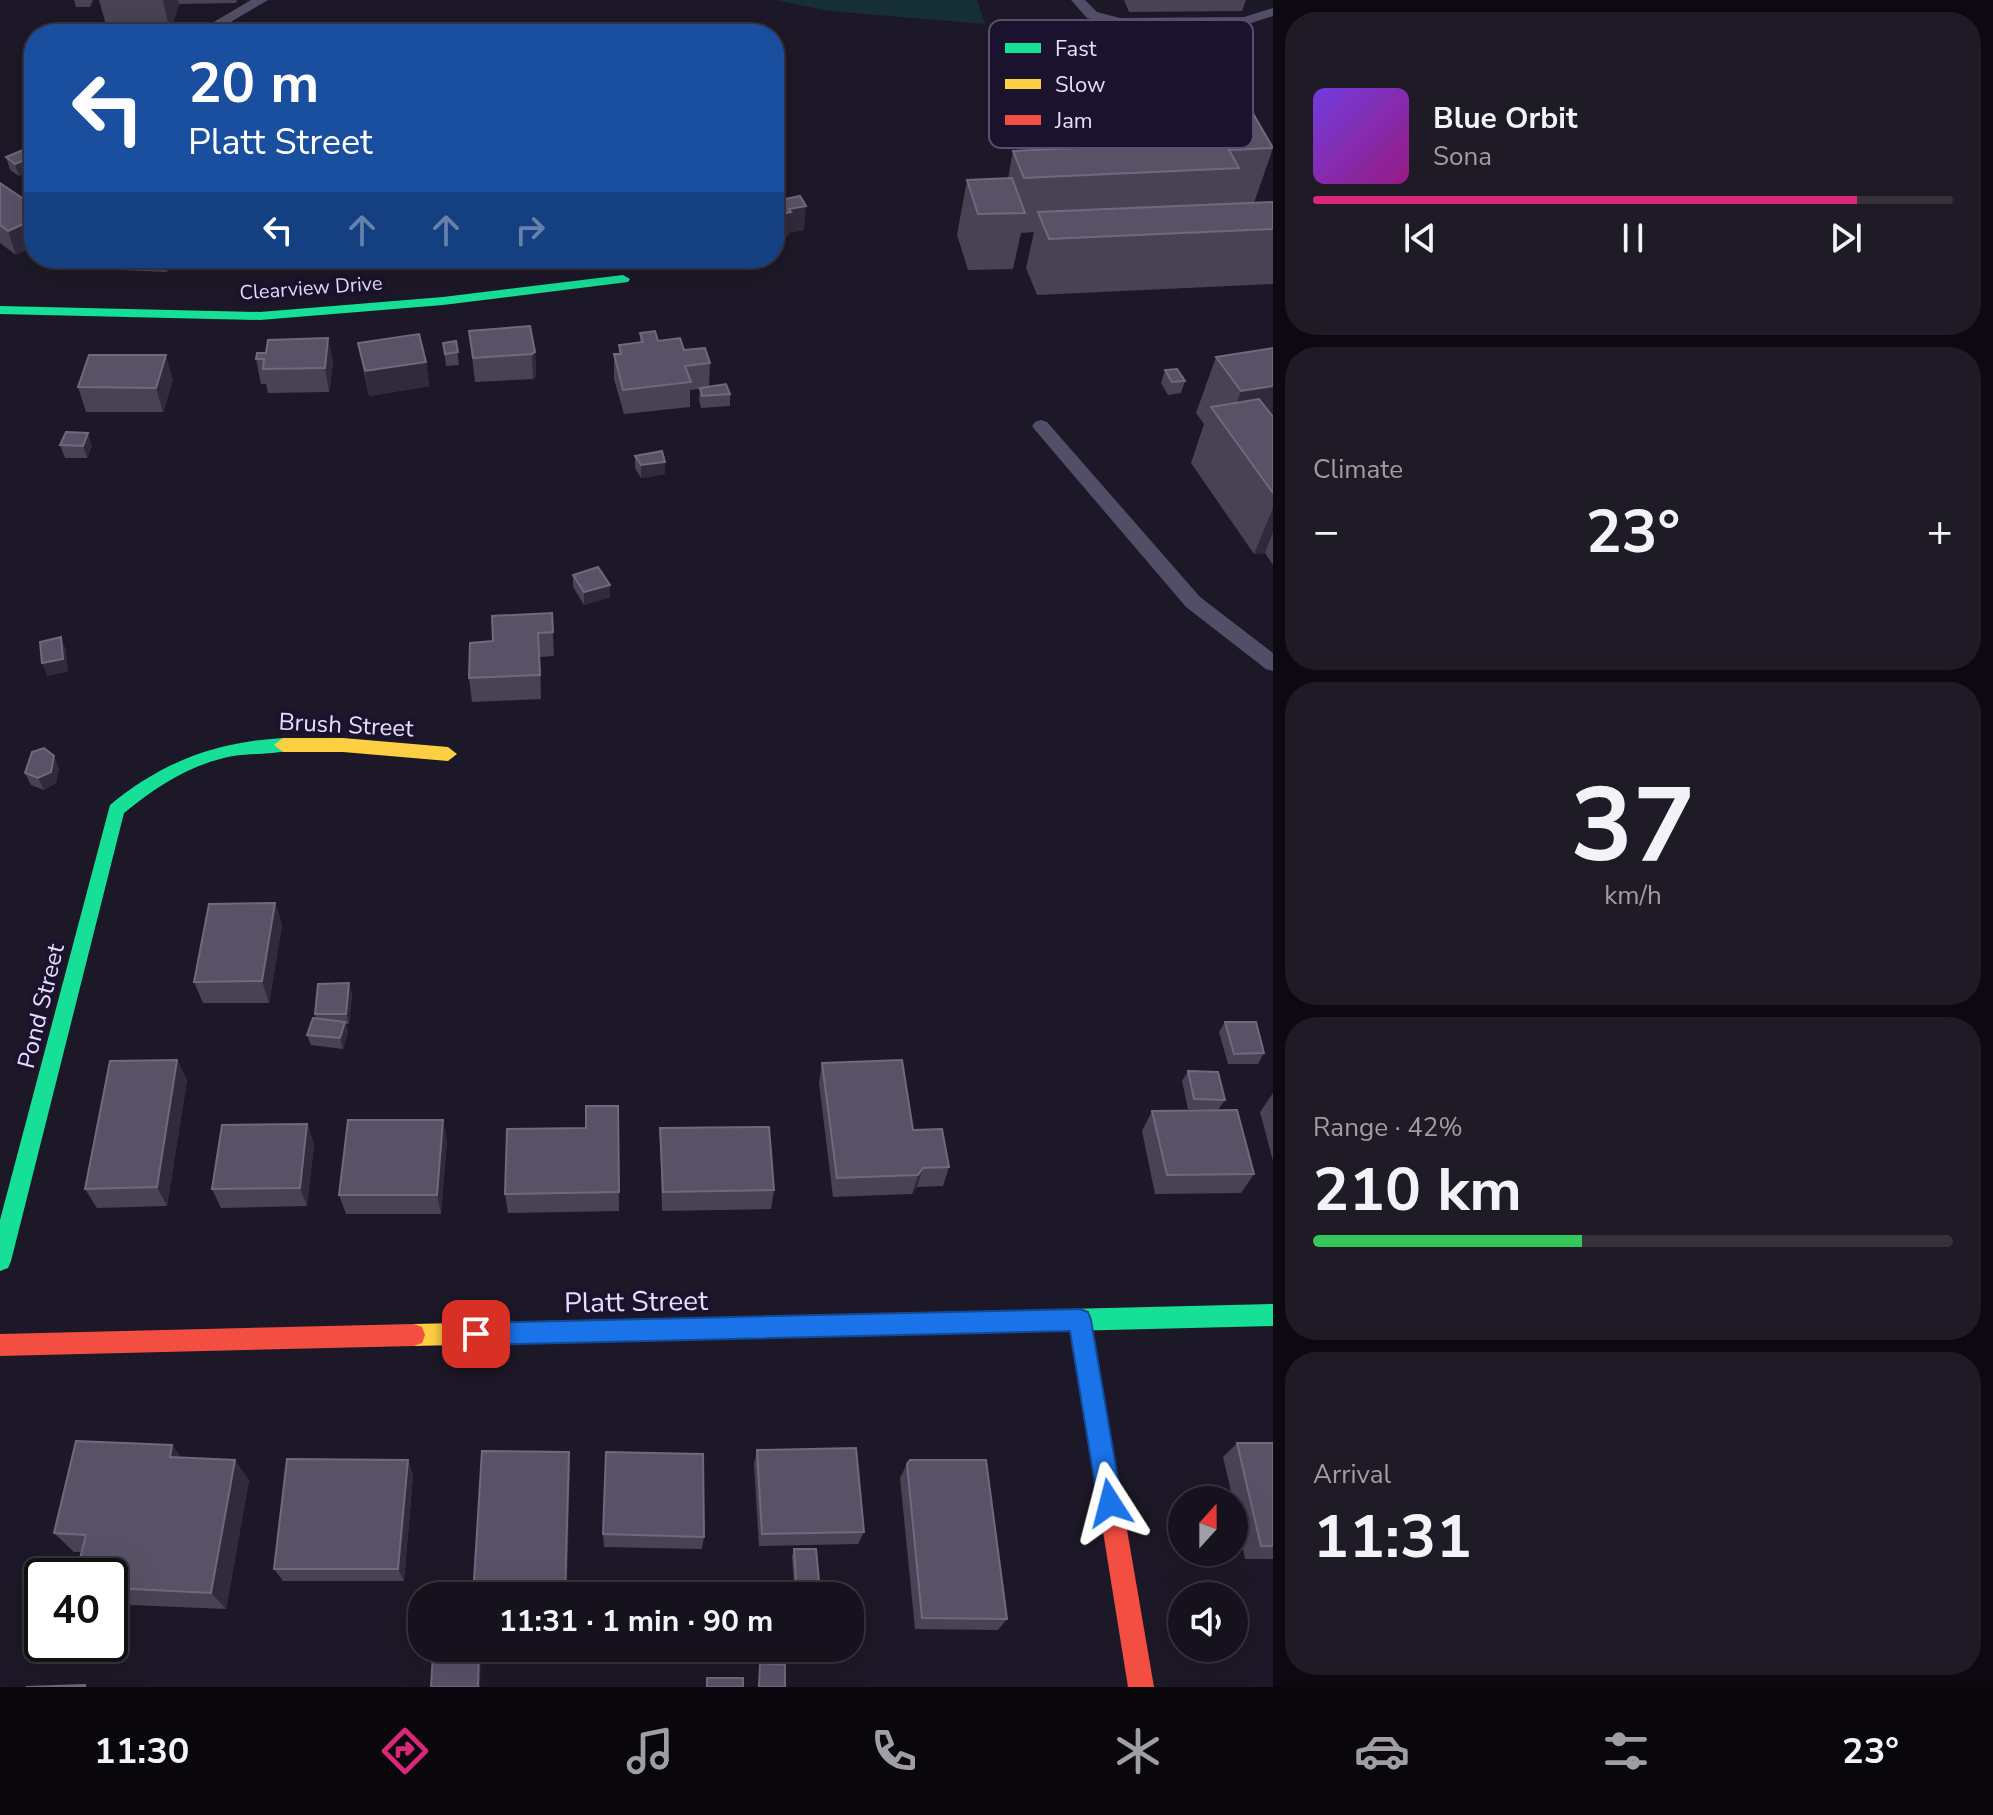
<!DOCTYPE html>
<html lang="en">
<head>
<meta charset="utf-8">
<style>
  body { margin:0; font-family:"Nunito Sans",sans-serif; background:#1f1b26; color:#f1f3f6; height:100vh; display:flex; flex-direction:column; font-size:30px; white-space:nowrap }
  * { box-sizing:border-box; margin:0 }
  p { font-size:26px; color:#9e9ea4 }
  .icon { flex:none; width:44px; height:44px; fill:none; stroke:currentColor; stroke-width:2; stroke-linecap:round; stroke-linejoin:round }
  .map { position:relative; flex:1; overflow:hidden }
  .details { display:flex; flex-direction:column; gap:12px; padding:12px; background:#0c0a10; width:720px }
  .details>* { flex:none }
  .top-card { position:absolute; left:24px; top:24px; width:760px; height:244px; border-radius:32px; box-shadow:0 8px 32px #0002,0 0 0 2px #35323b; background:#1a4fa0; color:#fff; overflow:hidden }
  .needle { width:52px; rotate:21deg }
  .controls { position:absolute; left:1168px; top:1486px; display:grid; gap:16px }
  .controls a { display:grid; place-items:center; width:80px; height:80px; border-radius:50%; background:#16121d; box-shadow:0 8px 32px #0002,0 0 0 2px #35323b; font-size:40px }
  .speed { position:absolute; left:24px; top:1558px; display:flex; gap:16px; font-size:40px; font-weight:700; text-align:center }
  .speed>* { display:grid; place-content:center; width:104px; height:104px; border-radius:50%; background:#16121d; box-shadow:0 8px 32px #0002,0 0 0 2px #35323b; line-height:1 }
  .speed .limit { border:4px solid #111; border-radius:12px; background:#fff; color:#111 }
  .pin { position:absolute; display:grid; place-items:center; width:68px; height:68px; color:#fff; margin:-34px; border-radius:16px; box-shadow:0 4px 12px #0006 }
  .me { position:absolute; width:88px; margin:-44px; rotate:351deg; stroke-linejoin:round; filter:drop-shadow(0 0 6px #0008) }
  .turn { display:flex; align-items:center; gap:28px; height:168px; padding:0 32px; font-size:36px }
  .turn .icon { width:104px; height:104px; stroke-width:2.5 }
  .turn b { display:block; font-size:56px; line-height:68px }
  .lanes { display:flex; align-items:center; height:76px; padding:0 32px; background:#0003; justify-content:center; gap:40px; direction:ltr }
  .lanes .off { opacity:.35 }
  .big { font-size:60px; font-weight:700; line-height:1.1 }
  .details .widget { flex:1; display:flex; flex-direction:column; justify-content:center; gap:12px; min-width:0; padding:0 28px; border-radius:32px; background:#1f1b26 }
  .details .dial { align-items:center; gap:0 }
  .dial b { font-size:104px; line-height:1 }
  .song { display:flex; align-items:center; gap:24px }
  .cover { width:96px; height:96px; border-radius:12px; background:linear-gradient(135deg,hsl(260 70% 55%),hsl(310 70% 35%)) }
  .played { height:8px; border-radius:4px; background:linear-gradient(90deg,#db2777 85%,#35323b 85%) }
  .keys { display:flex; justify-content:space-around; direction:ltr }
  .heat { display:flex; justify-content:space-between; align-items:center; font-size:44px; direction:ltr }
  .charge { height:12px; border-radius:6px; background:linear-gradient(90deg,#34c759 42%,#35323b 0) }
  .trip { position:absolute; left:408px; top:1582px; width:456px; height:80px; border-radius:32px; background:#16121d; box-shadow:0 8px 32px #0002,0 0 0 2px #35323b; font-weight:700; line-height:80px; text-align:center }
  .menu { display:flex; height:128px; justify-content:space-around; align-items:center; background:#09070c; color:#9e9ea4 }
  .menu .icon { width:56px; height:56px }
  .menu .selected { color:#db2777 }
  .menu b { font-size:36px; color:#f1f3f6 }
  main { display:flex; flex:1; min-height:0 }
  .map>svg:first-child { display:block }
</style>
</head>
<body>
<main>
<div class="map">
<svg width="1273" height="1687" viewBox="0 0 1273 1687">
  <rect width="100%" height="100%" fill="#1d1827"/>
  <polygon fill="#152f35" points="775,0 977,0 985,24 829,11"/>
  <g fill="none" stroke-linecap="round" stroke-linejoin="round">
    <g fill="#534e67" fill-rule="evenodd">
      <polygon points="251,0 268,0 219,29 207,26"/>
      <polygon points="1071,0 1085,0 1097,12 1120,18 1244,17 1273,8 1273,16 1245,25 1120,26 1087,18"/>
      <polygon points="1041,420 1047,422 1200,597 1273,653 1273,671 1266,669 1186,607 1035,430 1032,426 1035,422"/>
    </g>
    <g fill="#16e098" fill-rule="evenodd">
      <polygon points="623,275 630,279 628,282 443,305 260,320 0,314 0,306 260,312 443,297"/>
      <path d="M283 738 289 740 292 745 289 750C272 755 251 753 233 756 191 764 157 786 124 813L11 1261 8 1268 0 1271V1220L110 805C162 762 215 742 283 738Z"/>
      <polygon points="1273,1304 1273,1326 980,1333 972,1330 969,1322 972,1314 980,1311"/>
    </g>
    <g fill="#ffcf43" fill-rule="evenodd">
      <polygon points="283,738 343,738 448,747 457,754 448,761 343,752 283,752 274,745"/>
      <polygon points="980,1311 988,1314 991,1322 988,1330 980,1333 414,1346 406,1343 403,1335 406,1327 414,1324"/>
    </g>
    <g fill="#f24e42" fill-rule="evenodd">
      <polygon points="1080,1309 1088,1312 1091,1320 1154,1687 1128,1687 1069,1320 1072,1312"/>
      <polygon points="414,1324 422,1327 425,1335 422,1343 414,1346 0,1356 0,1334"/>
    </g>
  </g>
  <g fill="#484255">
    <polygon points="74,0 93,0 90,7 76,7"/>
    <polygon points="99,0 237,0 236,3 179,4 170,32 108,32"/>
    <polygon points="1124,0 1246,0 1242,11 1129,12"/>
    <polygon points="1204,112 1273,148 1254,203 1273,202 1273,284 1037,295 1026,268 1034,232 1021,233 1013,269 968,270 957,235 967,180 1008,179 1013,151 1195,143"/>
    <polygon points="34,154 34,170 19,176 10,170 6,157"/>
    <polygon points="0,183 16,255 0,243"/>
    <polygon points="75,258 174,258 167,272 99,269 96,260 76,259"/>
    <polygon points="255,258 328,258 328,262 276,268 257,267"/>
    <polygon points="469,331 535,352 536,377 533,379 475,382"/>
    <polygon points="640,333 684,350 710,363 709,386 730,394 730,406 701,408 699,400 700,389 690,390 690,407 624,414 614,379 614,354 619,354 619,345 640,343"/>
    <polygon points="328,338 333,363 329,392 268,393 266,384 261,384 256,359 266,353"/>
    <polygon points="456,341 459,365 446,366 443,343"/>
    <polygon points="358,343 426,362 429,386 369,396"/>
    <polygon points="1273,348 1273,565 1265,553 1254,554 1191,463 1204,424 1196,413 1216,357"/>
    <polygon points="1165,370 1185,381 1181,393 1168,395 1161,383"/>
    <polygon points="173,380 163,412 86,412 78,387"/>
    <polygon points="60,445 92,446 87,458 65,458"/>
    <polygon points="635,456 665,462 665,474 641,478 635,468"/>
    <polygon points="573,575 610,585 610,597 584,605 573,587"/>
    <polygon points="552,613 554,656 540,657 541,699 472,702 469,678 493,641"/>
    <polygon points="59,768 56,783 44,790 31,785 25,773"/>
    <polygon points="275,903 282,925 269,1003 203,1003 194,982"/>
    <polygon points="352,994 349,1024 346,1024 348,1033 343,1049 311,1045 307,1035 316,1018 315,1014"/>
    <polygon points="1225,1022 1264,1053 1258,1064 1228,1064 1219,1032"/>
    <polygon points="177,1060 187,1080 167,1206 97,1208 85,1189"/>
    <polygon points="822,1063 913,1130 949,1167 943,1186 917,1187 912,1194 833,1197 819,1083"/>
    <polygon points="1188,1071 1225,1100 1218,1110 1188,1109 1182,1081"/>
    <polygon points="1273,1093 1273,1161 1260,1112"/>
    <polygon points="618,1106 619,1211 508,1213 505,1194"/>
    <polygon points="1152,1111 1254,1174 1241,1193 1155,1194 1142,1131"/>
    <polygon points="307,1124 314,1144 307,1206 221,1208 212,1189"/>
    <polygon points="660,1128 774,1190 771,1209 662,1211"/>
    <polygon points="447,1139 441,1214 346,1214 339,1195"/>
    <polygon points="1237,1443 1273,1443 1273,1559 1245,1559 1234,1507 1234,1500 1233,1500 1223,1457"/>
    <polygon points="757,1450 864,1532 858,1544 759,1546 754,1464"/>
    <polygon points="182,1458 249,1480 226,1609 131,1605 113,1588 114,1584 110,1583 110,1576 90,1576 78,1566 82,1552 74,1552 54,1533"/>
    <polygon points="907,1464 1007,1619 998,1630 915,1629 900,1478"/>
    <polygon points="413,1474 404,1581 283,1581 274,1569"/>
    <polygon points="603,1534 704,1537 702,1549 604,1547"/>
    <polygon points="794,1549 819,1581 816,1587 794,1587 792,1556"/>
    <polygon points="484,1648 566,1648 566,1649"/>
  </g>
  <g fill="#302a3b">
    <polygon points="163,0 178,0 179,4 170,32"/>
    <polygon points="34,156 34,170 19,176 15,164"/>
    <polygon points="806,206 804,230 789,233 789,236 774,239 774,215 789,209"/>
    <polygon points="34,219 34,247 16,255 8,231"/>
    <polygon points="163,258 174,258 167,272"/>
    <polygon points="274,258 328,258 328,262 276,268"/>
    <polygon points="328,338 333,363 329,392 325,368"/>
    <polygon points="535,352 536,377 533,379 532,354"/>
    <polygon points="166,355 173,380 163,412 156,388"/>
    <polygon points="426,362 429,386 369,396 365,371"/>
    <polygon points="1273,386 1273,438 1227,429 1241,391"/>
    <polygon points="88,433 92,446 87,458 83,446"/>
    <polygon points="665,462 665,474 641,478 641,465"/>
    <polygon points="1273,508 1273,532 1265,553 1254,554"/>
    <polygon points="610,585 610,597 584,605 584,592"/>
    <polygon points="61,637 66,650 68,672 47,676 42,663"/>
    <polygon points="54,756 59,768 56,783 44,790 38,778"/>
    <polygon points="275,903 282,925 269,1003 262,981"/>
    <polygon points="349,983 352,994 349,1024 346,1014"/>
    <polygon points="345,1022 348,1033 343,1049 340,1038"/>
    <polygon points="177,1060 187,1080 167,1206 157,1187"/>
    <polygon points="443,1120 447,1139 441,1214 437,1195"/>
    <polygon points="307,1124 314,1144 307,1206 300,1188"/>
    <polygon points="923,1168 917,1187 912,1194 918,1175"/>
    <polygon points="172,1445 188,1466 170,1457"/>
    <polygon points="569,1452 570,1466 567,1596 565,1596"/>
    <polygon points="235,1460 249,1480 226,1609 211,1593"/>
    <polygon points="408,1460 413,1474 404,1581 398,1569"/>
    <polygon points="479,1652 481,1658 480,1687 478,1687"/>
  </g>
  <g fill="#595267" stroke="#6f687f" stroke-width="2">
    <polygon points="1251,110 1273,148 1229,150 1239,168 1024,178 1013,151 1221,142 1204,112"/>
    <polygon points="28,148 34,154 34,156 15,164 6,157"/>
    <polygon points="1012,178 1025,213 978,214 967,180"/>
    <polygon points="0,183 34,206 34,219 8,231 0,225"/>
    <polygon points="774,189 781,200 800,196 806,206 789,209 791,212 774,215"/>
    <polygon points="1273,202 1273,229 1049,239 1038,212"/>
    <polygon points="530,326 535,352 532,354 473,358 469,331"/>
    <polygon points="655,331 658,341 680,338 684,350 705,348 710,363 685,366 691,382 623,390 614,354 621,354 619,345 643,342 640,333"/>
    <polygon points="419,334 426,362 365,371 358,343"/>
    <polygon points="328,338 325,368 263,369 264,359 256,359 257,353 266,353 268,340"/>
    <polygon points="456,341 458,352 445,354 443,343"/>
    <polygon points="1273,348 1273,386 1241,391 1216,357"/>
    <polygon points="89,355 166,355 156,388 78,387"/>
    <polygon points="1177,369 1185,381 1172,382 1165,370"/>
    <polygon points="726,384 730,394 702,396 700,388"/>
    <polygon points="1259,399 1273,417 1273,493 1211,407"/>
    <polygon points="66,432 88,433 83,446 60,445"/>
    <polygon points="662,451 665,462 641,465 635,456"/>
    <polygon points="598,567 610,585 584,592 573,575"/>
    <polygon points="552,613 553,632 538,633 540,675 469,678 470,643 493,641 492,616"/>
    <polygon points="61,637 63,659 42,663 40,642"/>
    <polygon points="44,748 54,756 51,772 38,778 25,773 32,752"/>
    <polygon points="275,903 262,981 194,982 209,904"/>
    <polygon points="349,983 346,1014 315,1014 318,984"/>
    <polygon points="313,1018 345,1022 340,1038 307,1035"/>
    <polygon points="1225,1022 1256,1022 1264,1053 1234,1054"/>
    <polygon points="177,1060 157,1187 85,1189 110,1061"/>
    <polygon points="902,1060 913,1130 942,1129 949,1167 923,1168 918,1175 837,1178 822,1063"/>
    <polygon points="1188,1071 1218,1072 1225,1100 1194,1099"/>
    <polygon points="586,1106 618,1106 619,1192 505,1194 507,1129 586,1128"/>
    <polygon points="1237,1110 1254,1174 1167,1175 1152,1111"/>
    <polygon points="348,1120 443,1120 437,1195 339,1195"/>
    <polygon points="307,1124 300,1188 212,1189 222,1125"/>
    <polygon points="769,1127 774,1190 663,1192 660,1128"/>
    <polygon points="76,1441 172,1445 170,1457 235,1460 211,1593 113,1588 117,1567 78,1566 86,1535 54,1533"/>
    <polygon points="1237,1443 1273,1443 1273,1546 1261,1546"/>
    <polygon points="856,1448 864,1532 762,1534 757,1450"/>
    <polygon points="482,1451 569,1452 565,1596 473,1596"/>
    <polygon points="606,1452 703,1454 704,1537 603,1534"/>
    <polygon points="287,1459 408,1460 398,1569 274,1569"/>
    <polygon points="910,1460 986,1460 1007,1619 922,1618 907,1464"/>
    <polygon points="794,1549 816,1549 819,1581 796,1581"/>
    <polygon points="479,1652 478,1687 431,1687 433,1653"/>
    <polygon points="760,1663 785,1665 785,1687 759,1687"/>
    <rect x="707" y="1678" width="36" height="9"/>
    <polygon points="85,1685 85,1687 26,1687"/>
  </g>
  <polygon fill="#1a73e8" stroke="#114b97" stroke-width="2" points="1080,1309 1088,1312 1091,1320 1122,1503 1119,1512 1110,1515 1102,1512 1098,1503 1070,1331 476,1345 468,1342 465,1334 468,1326 476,1323"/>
  <g text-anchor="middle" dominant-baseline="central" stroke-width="8" stroke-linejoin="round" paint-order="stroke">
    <g font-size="20" fill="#e7ddff" stroke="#1b122d">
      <text transform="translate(311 288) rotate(-4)">Clearview Drive</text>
    </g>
    <g font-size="24" fill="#e7ddff" stroke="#1b122d">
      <text transform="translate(346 725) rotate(3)">Brush Street</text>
      <text transform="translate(41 1006) rotate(-76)">Pond Street</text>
    </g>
    <g font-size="28" fill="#e7ddff" stroke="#1b122d">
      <text transform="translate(636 1302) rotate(-1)">Platt Street</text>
    </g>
  </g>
  <rect x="989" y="20" width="264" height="128" rx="12" fill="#1b122d" stroke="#584f6c" stroke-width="2"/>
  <rect x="1005" y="43" width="36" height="10" fill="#16e098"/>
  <rect x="1005" y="79" width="36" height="10" fill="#ffcf43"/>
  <rect x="1005" y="115" width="36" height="10" fill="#f24e42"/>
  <g font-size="22" fill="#e7ddff">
    <text x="1055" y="56">Fast</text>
    <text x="1055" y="92">Slow</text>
    <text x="1055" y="128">Jam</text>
  </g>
</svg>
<div class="controls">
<a><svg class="needle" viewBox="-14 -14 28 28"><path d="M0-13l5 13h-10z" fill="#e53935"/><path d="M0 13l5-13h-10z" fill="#9e9ea4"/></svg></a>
<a><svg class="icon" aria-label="sound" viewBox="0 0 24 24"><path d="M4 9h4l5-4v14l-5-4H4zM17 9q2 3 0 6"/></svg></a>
</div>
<div class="speed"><div class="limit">40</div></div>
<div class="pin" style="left:476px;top:1334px;background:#d93025"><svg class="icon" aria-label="arrive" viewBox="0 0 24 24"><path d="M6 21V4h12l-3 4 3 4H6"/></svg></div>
<svg class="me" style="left:1110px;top:1503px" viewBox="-20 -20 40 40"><path d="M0-17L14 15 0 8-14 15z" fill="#1a73e8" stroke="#fff" stroke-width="4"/></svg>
<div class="trip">11:31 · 1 min · 90 m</div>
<div class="top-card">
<div class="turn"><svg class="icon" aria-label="left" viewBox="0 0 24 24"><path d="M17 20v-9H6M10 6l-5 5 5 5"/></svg><div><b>20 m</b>Platt Street</div></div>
<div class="lanes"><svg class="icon" aria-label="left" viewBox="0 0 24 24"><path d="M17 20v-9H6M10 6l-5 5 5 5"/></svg><svg class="icon off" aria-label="ahead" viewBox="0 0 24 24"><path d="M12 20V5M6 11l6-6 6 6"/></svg><svg class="icon off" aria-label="ahead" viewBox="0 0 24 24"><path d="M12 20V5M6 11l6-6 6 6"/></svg><svg class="icon off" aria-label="right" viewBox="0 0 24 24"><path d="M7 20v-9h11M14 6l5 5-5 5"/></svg></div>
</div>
</div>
<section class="details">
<div class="widget">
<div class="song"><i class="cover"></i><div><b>Blue Orbit</b><p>Sona</p></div></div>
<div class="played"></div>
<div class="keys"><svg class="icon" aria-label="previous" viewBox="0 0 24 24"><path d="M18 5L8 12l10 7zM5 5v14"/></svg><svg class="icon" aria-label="pause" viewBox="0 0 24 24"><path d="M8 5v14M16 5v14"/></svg><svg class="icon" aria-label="next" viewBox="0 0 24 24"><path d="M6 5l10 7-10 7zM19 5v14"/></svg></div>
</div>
<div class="widget"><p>Climate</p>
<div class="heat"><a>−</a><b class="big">23°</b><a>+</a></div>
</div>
<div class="widget dial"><b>37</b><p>km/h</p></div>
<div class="widget"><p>Range · 42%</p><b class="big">210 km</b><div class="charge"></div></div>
<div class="widget"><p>Arrival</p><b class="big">11:31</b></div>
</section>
</main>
<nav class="menu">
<b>11:30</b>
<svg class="icon selected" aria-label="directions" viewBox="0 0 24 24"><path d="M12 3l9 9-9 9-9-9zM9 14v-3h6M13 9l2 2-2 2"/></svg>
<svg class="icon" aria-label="music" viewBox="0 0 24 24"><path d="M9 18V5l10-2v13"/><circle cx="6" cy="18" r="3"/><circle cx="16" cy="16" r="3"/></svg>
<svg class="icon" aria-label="phone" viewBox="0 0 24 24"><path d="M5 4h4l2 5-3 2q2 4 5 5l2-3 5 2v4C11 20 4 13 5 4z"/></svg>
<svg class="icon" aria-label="climate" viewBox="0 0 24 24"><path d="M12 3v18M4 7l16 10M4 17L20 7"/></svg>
<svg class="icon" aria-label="car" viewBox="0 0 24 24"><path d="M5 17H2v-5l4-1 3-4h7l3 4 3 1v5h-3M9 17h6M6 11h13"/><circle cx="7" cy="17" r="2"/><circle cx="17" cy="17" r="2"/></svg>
<svg class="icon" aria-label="filters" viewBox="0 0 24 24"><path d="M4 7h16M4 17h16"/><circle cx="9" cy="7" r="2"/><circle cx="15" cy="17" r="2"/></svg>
<b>23°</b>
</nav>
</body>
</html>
